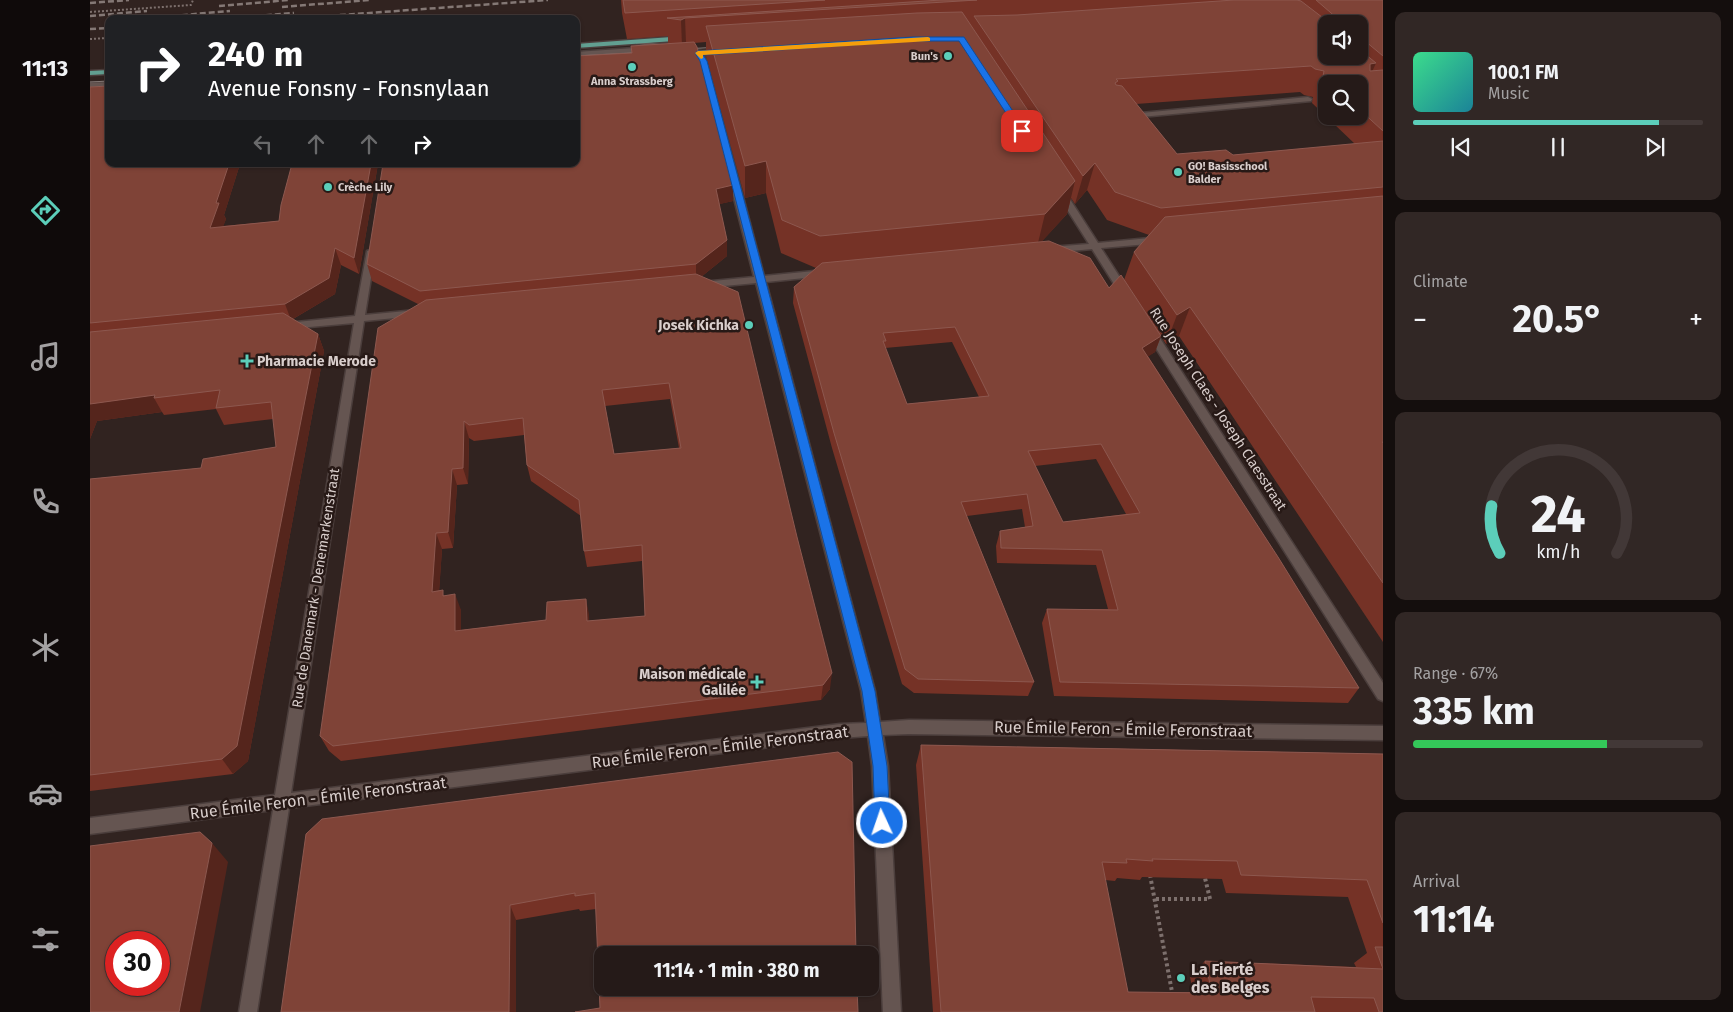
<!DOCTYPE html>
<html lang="en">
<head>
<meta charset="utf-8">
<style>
  body { margin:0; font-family:"Fira Sans",sans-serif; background:#312725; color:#f1f3f6; height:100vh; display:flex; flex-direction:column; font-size:19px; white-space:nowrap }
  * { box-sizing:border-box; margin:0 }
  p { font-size:16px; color:#a3a1a2 }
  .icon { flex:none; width:28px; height:28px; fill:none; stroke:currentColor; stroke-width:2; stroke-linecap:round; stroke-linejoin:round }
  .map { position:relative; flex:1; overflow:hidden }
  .drawer { display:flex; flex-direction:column; gap:12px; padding:12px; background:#140e0d; width:350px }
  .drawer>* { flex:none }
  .guide { position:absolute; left:15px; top:15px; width:475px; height:152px; border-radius:10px; box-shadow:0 1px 4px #0004,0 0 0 1px #423837; background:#202124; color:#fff; overflow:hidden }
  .controls { position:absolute; left:1228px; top:15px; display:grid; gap:10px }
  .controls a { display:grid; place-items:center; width:50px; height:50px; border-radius:10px; background:#251a18; box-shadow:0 1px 4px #0004,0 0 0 1px #423837; font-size:25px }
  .speed { position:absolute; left:15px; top:931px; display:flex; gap:10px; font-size:25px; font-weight:700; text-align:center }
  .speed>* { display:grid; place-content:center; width:65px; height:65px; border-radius:50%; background:#251a18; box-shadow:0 1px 4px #0004,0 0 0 1px #423837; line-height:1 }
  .speed .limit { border:8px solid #d22; background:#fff; color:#111 }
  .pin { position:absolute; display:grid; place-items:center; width:42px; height:42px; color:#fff; margin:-21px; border-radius:10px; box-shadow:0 2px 8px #0006 }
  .me { position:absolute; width:55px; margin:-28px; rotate:357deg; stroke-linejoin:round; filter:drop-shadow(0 0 4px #0008) }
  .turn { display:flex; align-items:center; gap:18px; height:105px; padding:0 20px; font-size:22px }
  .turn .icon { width:65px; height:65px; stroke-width:2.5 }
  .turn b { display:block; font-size:35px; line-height:42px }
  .lanes { display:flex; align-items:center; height:48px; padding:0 20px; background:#0003; justify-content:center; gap:25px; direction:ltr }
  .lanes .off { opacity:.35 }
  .big { font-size:38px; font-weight:700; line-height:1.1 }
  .drawer .widget { flex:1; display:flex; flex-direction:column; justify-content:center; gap:8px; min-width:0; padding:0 18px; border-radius:10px; background:#312725 }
  .drawer .dial { align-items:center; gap:0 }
  .dial svg { height:130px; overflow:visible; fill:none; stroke:#423837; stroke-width:7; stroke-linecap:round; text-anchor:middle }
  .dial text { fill:#f1f3f6; stroke:none }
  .song { display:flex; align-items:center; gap:15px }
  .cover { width:60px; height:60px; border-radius:8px; background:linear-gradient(135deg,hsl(150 70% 55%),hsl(190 70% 35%)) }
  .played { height:5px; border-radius:2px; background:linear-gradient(90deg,#5cceba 85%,#423837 85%) }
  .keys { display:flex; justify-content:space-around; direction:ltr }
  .heat { display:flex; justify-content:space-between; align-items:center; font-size:28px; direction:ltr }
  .charge { height:8px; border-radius:4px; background:linear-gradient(90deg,#34c759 67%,#423837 0) }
  .trip { position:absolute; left:504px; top:946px; width:285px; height:50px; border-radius:10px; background:#251a18; box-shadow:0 1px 4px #0004,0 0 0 1px #423837; font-weight:700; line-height:50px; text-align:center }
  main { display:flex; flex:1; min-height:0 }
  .dock { display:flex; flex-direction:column; width:90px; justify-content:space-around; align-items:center; background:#0f0a0a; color:#a3a1a2 }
  .dock .icon { width:35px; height:35px }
  .dock .current { color:#5cceba }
  .dock b { font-size:22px; color:#f1f3f6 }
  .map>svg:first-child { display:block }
</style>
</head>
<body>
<main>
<nav class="dock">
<b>11:13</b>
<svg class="icon current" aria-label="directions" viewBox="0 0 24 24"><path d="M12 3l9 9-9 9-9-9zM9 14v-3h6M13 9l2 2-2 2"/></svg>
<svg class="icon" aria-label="music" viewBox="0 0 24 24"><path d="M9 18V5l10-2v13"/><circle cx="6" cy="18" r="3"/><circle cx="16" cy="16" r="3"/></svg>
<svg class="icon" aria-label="phone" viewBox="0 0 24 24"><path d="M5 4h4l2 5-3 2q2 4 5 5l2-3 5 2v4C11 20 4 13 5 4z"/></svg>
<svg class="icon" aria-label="climate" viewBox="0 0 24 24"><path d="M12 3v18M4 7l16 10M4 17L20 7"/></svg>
<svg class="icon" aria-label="car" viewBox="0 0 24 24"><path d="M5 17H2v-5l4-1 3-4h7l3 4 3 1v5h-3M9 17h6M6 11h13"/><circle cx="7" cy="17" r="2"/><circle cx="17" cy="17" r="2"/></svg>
<svg class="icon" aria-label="filters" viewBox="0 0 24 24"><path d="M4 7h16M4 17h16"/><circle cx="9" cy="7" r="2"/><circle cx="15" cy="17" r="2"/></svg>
</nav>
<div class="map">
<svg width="1293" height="1012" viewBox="0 0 1293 1012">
  <rect width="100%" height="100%" fill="#312320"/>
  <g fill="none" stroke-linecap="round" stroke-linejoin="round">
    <g stroke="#4b3e3c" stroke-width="3">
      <g id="minor">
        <polygon points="546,40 611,51 617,61 674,276 734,270 739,273 734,276 676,282 785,691 790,722 819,720 1293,726 1293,740 819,734 793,735 798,766 811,1012 793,1012 782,766 778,736 750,738 199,808 167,1012 149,1012 183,810 0,834 0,818 185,795 264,323 197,329 192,326 197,323 265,316 277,251 280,250 285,253 275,315 326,310 331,313 326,316 274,321 201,793 750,724 776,723 771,691 666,283 612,288 607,285 612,282 664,277 609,61 605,55 549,44 546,44"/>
        <polygon points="559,47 563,49 562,51 486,56 486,52"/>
        <polygon points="19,82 19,86 0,87 0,83"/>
        <polygon points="1218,97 1222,99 1221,101 1051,117 1034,112 1038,110 1051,113"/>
        <polygon points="971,189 974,190 1008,243 1070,237 1075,240 1070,243 1011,248 1040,293 1039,295 1031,295 1002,249 960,253 955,250 960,247 999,244 966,192"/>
        <polygon points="1060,328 1064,329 1293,683 1293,701 1288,699 1055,331"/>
      </g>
    </g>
    <g stroke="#4b3e3c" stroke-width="3">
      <g id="major">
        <polygon points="595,36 598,36 598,40 486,48 486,44"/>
        <polygon points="633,50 636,50 636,54 594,56 590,54 594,52"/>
        <polygon points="19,70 19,74 0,75 0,71"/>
      </g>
    </g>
    <g stroke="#7d706d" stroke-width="2" stroke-dasharray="2 2" stroke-linecap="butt">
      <polyline points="0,12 101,5 103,0"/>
      <polyline points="0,39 19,38"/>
    </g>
    <g stroke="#7d706d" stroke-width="4" stroke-dasharray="3 3" stroke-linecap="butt">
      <polyline points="1060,875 1083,997"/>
      <polyline points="1066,899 1120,899 1115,878"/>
    </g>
    <use href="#minor" fill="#655551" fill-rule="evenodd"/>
    <use href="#major" fill="#629f91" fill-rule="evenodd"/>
    <g stroke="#847875" stroke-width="1">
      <polyline points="594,49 631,47"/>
      <polyline points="486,56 556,52"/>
      <polyline points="0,82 19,81"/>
    </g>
    <g stroke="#847875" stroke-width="2.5" stroke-dasharray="6 3" stroke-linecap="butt">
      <polyline points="0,3 39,0"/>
      <polyline points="129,6 199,0"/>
      <polyline points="192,7 279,0"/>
      <polyline points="0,16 57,11"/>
      <polyline points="47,19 140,11"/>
      <polyline points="131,19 204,13"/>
      <polyline points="196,19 458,0"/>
      <polyline points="0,29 19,28"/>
    </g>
  </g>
  <g fill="#753226" fill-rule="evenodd">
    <path d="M531 0H1293V642L1089 336 1076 344 1034 280 1044 252 1059 235 1017 220 997 190 985 204 981 198 977 214 951 242 1019 288 1071 336 1065 352 1058 356 1269 688 1258 703 964 696 952 623 957 609H1018L1006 565 907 563 906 546 910 531 935 527 932 509 877 516 944 682 938 696 824 693 812 684 742 448 703 303 704 287 726 268 691 253 676 193 655 198 616 56V42L604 43 643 185V201L629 204 637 240V256L611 277 740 689 731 700 251 761 239 751 230 736 328 304 282 281 277 264 542 53 541 46 578 44V36L537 39 532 13ZM1236 24H1269V56ZM1236 84H1269V116H1236ZM1210 92 1214 95 1223 97 1222 103 1265 144 1143 155 1087 154 1046 104ZM862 342 889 397 817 404 795 348ZM580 399 589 448 524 454 515 406ZM434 435 437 465 441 481 491 516 494 551 497 567 552 561 555 616 499 621 496 599 456 620 371 630V610L349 591 352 549 363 548 367 485 378 484 379 438 384 441ZM1006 459 1036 514 973 522 945 466Z"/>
    <polygon points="0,87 19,164 150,164 134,215 136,219 133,226 189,221 288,164 269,274 251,265 245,294 203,319 228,334 234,351 158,761 143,774 0,791 0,479 111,468 186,447 183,419 134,425 126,409 74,415 72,412 7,421 0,439"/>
    <path d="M831 745 1293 754V1012H843L826 765ZM1052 877 1132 879 1136 893 1258 897 1277 953 1264 963 1266 967 1115 961 1100 977 1103 992H1038L1015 880 1025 881 1027 878 1050 880Z"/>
    <polygon points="762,762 510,1008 506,909 490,911 489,909 426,920 216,834"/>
  </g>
  <g fill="#55251c">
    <polygon points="595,18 596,43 592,46 591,20"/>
    <polygon points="1286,63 1274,90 1280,64"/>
    <polygon points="676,161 676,193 655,198 655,166"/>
    <polygon points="1005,163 997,190 985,204 993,176"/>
    <polygon points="139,164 150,164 134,215 136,219 127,244 120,228 126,203"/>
    <polygon points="281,164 288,164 269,274 264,258"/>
    <polygon points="985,181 977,214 947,247 955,214"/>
    <polygon points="643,185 643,201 626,205 626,189"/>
    <polygon points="637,240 637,256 606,281 606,264"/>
    <polygon points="245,248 251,265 245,294 201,320 195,304"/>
    <polygon points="1100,307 1089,336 1076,344 1087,315"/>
    <polygon points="228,334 234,351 158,761 143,774 132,759"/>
    <polygon points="1071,336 1065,352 1047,364 1052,348"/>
    <polygon points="65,395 64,398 72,412 7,421 0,439 0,404"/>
    <polygon points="374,421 379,438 378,484 373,468"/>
    <polygon points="362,469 367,485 363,548 358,532"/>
    <polygon points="346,533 352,549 348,608 342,592"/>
    <polygon points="365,594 371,610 371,646 365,631"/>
    <polygon points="496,599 499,614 500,637 497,621"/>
    <polygon points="742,673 740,689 731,700 733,685"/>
    <polygon points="122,843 138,862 110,1012 89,1012"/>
    <polygon points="420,905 426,920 426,1012 419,1012"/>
  </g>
  <g fill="#7f4337" stroke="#8d584f" fill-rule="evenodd">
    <polygon points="533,0 735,0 535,13"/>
    <polygon points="851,0 887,0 595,18 591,20 577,18"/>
    <polygon points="1144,0 1207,0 1211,1 1241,24 1236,24 1236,56 1269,56 1269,49 1286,63 1280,64 1280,71 1293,70 1293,131 1269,109 1269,84 1242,84 1233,76 1234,71 1225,69 1221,66 1026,79 1028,81 1025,83 1026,85 1032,86 1087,154 1136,150 1143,155 1293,141 1293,187 1071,208 1025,192 1005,163 993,176 884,16 927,15"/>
    <polygon points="1226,0 1293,0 1293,56 1269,36 1269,24 1248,24 1248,19"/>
    <polygon points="872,12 985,181 955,214 730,236 692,220 676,161 655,166 616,26 827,13"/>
    <polygon points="604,42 607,47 643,185 626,189 637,240 606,264 330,291 277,264 293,164 486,164 486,56 542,53 541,46"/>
    <polygon points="19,86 19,164 139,164 126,203 129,203 120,228 189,221 191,205 202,164 281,164 264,258 245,248 239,278 195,304 0,323 0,87"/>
    <polygon points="1293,196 1293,442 1292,442 1293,443 1293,583 1100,307 1087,315 1044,252 1075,217"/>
    <path d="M959 241 1000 258 1019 288 1031 275 1071 336 1052 348 1188 557 1269 688 970 682 957 609 1028 610 1012 550 911 548 910 531 943 526 937 494 871 502 944 682 828 679 815 669 744 433 704 287 732 263ZM865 327 899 396 817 404 793 341H796L793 333ZM1011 444 1050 513 973 522 938 451Z"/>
    <path d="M606 274 648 292 707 537 742 673 733 685 243 746 230 736 288 328 336 300ZM579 383 591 448 524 454 512 390ZM433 418 437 465 489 500 494 551 552 545 555 616 497 621 496 599 457 602 456 620 365 631V594L353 596V590L342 592 346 533 358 532 362 469 373 468 374 421 379 425Z"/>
    <polygon points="193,313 228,334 147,746 132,759 0,775 0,479 111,468 113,459 186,447 181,402 126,408 130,390 64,398 65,395 0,404 0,332"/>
    <polygon points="831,745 1293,754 1293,923 1277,880 1151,875 1147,861 1062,859 1063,861 1036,859 1037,863 1012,862 1038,992 1122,993 1115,961 1293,969 1293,1012 1289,1012 1284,998 1221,997 1225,1012 851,1012"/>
    <polygon points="748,752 762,762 766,955 512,955 512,988 767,988 768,1012 485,1012 510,1008 505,893 485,896 485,893 420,905 419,1012 191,1012 216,834 232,819"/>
    <path d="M110 832 122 843 89 1012H0V846ZM26 942H69V985H26Z"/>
    <polygon points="1285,947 1293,947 1293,969"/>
  </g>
  <polygon fill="#1a73e8" stroke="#114b97" points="823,37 874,37 936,131 935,133 929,133 869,41 823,41 613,55 617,61 785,691 797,766 800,823 798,828 792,830 787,828 785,823 783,766 772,691 610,61 605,53 608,51"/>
  <polygon fill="#f59e0b" points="838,37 840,38 840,41 613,55 613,58 611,59 605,53 608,51"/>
  <g fill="#5cceba" stroke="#271916" stroke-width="2">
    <circle cx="858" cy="56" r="5"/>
    <circle cx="542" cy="67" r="5"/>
    <circle cx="1088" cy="172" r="5"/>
    <circle cx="238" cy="187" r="5"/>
    <circle cx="659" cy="325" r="5"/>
    <path d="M154.5 353.5h5v5h5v5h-5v5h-5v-5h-5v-5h5z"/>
    <path d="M664.5 674.5h5v5h5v5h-5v5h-5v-5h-5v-5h5z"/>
    <circle cx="1091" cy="978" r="5"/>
  </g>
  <g text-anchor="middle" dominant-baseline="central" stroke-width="5" stroke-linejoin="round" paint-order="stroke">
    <g font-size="11" font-weight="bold" fill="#d9cecc" stroke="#271916" text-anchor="start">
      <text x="848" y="56" text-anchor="end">Bun's</text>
      <text x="542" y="81" text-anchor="middle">Anna Strassberg</text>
      <text x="1098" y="166">GO! Basisschool<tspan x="1098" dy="13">Balder</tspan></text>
      <text x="248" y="187">Crèche Lily</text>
    </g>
    <g font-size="14" font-weight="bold" fill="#d9cecc" stroke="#271916" text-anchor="end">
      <text x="649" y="325">Josek Kichka</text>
      <text x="167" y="361" text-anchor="start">Pharmacie Merode</text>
      <text x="656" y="674">Maison médicale<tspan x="656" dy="16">Galilée</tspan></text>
    </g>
    <g font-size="14" fill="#d9cecc" stroke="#271916">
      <text transform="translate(1128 409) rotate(57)">Rue Joseph Claes - Joseph Claesstraat</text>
      <text transform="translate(226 588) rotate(-81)">Rue de Danemark - Denemarkenstraat</text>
    </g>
    <g font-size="16" fill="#d9cecc" stroke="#271916">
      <text transform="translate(1033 729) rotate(1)">Rue Émile Feron - Émile Feronstraat</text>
      <text transform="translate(630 747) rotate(-7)">Rue Émile Feron - Émile Feronstraat</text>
      <text transform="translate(228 798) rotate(-7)">Rue Émile Feron - Émile Feronstraat</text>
    </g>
    <g font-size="16" font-weight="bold" fill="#d9cecc" stroke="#271916" text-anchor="start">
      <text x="1101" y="969">La Fierté<tspan x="1101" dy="18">des Belges</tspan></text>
    </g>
  </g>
</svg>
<div class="controls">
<a><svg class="icon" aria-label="sound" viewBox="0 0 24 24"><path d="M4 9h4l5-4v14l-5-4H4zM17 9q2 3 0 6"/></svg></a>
<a><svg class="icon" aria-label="search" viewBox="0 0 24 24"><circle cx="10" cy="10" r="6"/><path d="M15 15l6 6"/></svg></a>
</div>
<div class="speed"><div class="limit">30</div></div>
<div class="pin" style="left:932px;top:131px;background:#d93025"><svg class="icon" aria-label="arrive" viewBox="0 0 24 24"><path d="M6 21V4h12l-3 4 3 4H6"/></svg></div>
<svg class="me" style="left:792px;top:823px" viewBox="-20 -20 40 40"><circle r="17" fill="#1a73e8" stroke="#fff" stroke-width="3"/><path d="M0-11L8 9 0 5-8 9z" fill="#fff"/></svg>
<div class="trip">11:14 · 1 min · 380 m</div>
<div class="guide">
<div class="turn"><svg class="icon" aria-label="right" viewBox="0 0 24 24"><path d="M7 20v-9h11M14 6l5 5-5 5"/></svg><div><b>240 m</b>Avenue Fonsny - Fonsnylaan</div></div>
<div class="lanes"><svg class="icon off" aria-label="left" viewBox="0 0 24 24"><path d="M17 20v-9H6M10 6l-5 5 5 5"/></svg><svg class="icon off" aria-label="ahead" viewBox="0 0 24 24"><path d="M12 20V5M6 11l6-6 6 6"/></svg><svg class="icon off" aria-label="ahead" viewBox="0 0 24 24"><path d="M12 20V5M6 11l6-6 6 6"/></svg><svg class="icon" aria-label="right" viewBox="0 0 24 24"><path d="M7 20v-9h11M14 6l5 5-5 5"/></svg></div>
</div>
</div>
<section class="drawer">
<div class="widget">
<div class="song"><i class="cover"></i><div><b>100.1 FM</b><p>Music</p></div></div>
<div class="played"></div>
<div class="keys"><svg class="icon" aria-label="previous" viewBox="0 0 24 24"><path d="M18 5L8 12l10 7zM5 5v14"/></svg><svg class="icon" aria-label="pause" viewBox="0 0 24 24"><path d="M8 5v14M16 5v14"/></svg><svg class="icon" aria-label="next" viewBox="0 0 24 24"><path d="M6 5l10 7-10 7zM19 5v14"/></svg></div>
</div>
<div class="widget"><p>Climate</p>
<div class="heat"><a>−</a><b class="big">20.5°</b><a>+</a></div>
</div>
<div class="widget dial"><svg viewBox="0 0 100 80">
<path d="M14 69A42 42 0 1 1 86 69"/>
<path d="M14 69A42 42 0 0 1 9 40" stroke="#5cceba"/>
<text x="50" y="56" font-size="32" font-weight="700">24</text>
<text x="50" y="72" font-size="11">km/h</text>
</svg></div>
<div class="widget"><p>Range · 67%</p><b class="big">335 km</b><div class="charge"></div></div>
<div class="widget"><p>Arrival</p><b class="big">11:14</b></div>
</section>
</main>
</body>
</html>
